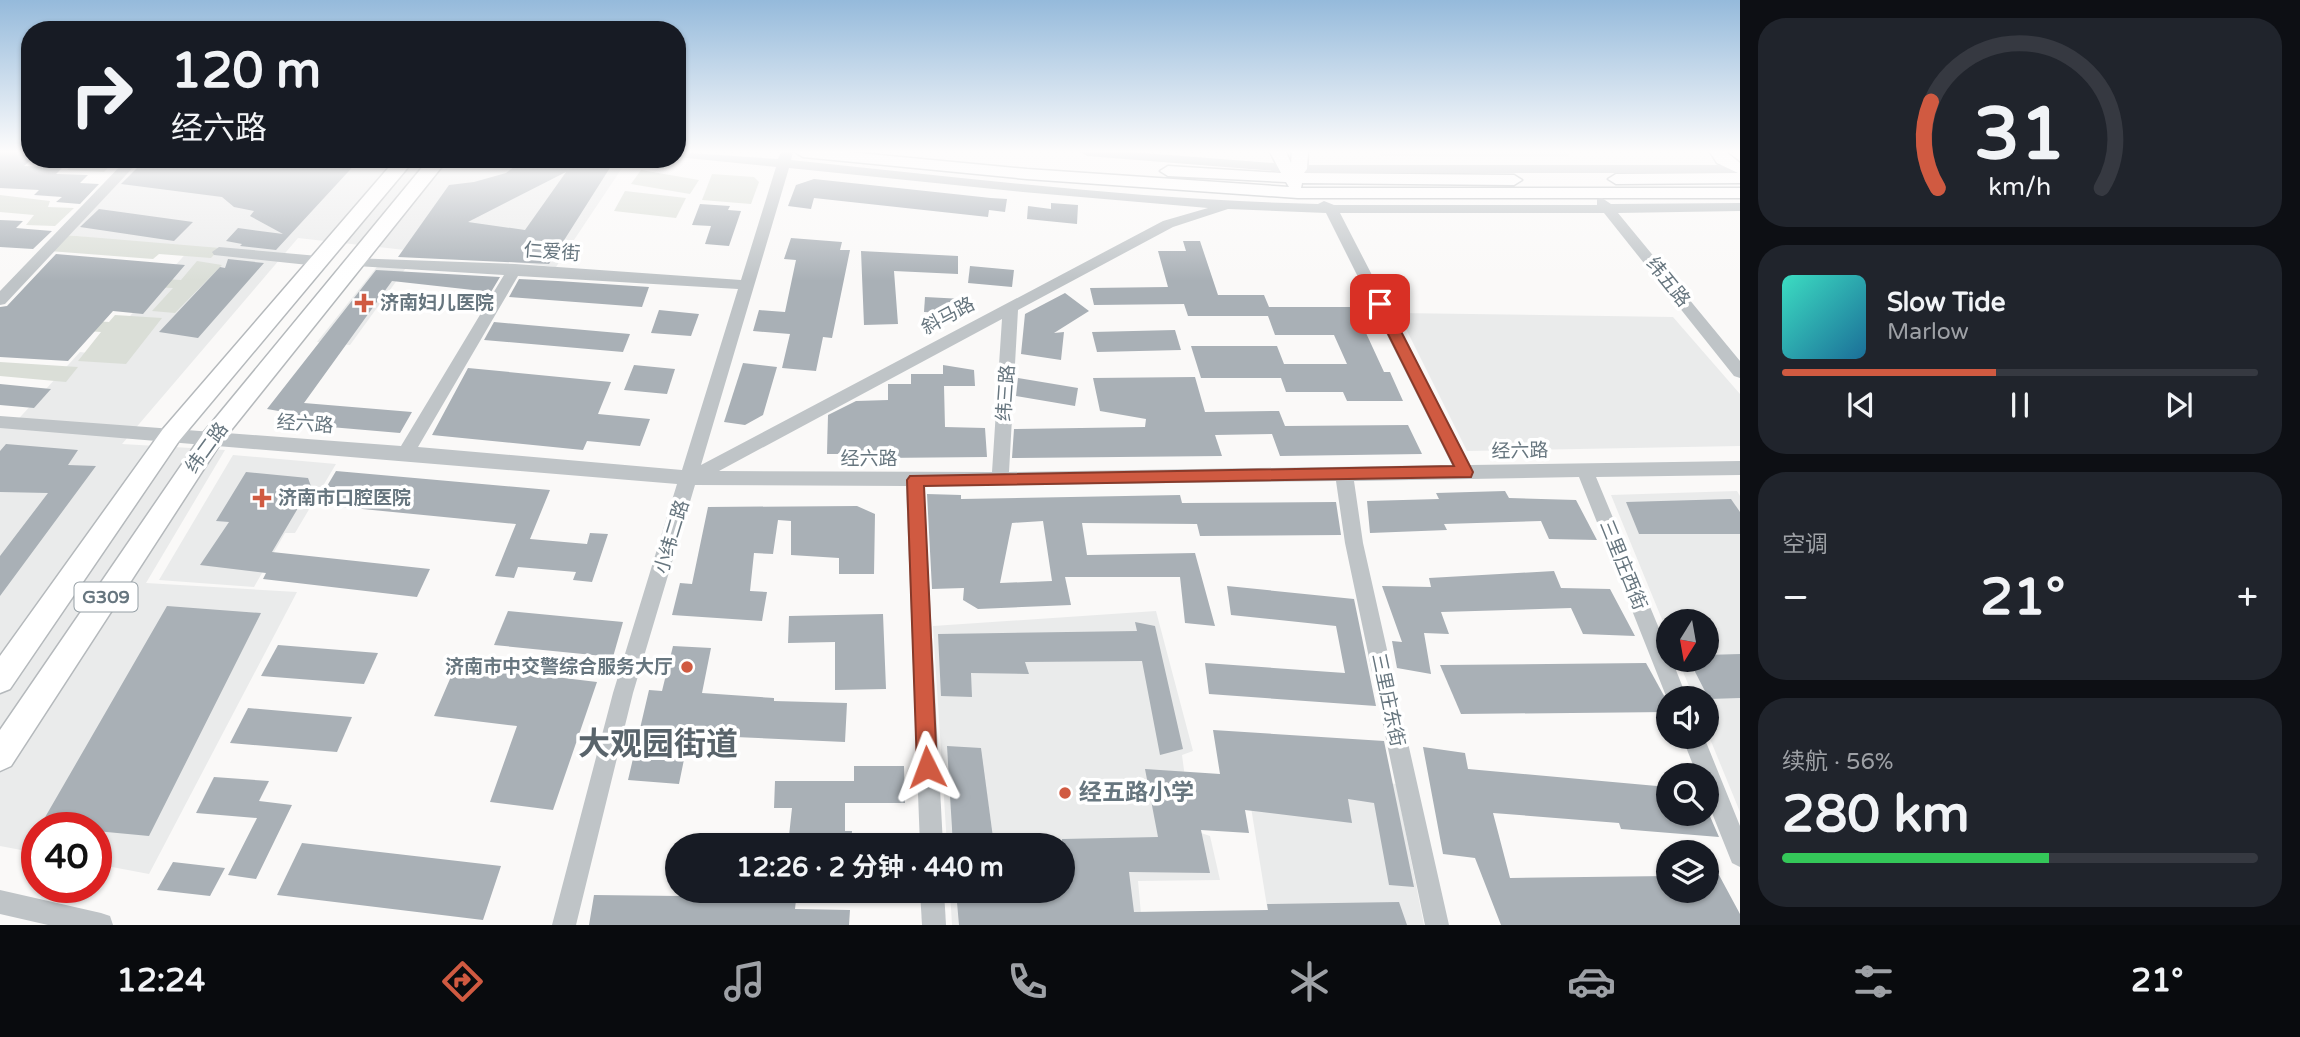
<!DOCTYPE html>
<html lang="zh">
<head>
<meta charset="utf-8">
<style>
  body { margin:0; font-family:"Varela Round","Noto Sans SC",sans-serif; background:#20242c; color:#f1f3f6; height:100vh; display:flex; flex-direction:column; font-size:26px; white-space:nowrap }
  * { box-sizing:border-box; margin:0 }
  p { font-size:23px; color:#9ea1a6 }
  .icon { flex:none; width:38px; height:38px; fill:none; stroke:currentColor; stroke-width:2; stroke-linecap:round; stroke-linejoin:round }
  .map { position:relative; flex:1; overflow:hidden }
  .sheet { display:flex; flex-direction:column; gap:18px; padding:18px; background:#0d0f14; width:560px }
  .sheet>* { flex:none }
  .hud { position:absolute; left:21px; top:21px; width:665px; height:147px; border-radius:28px; box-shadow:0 2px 5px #0004; background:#171b24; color:#f1f3f6; overflow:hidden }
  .needle { width:46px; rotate:191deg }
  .controls { position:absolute; left:1656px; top:609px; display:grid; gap:14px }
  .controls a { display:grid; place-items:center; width:63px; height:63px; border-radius:50%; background:#171b24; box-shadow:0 2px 5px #0004; font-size:35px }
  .speed { position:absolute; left:21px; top:812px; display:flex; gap:14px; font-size:35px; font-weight:700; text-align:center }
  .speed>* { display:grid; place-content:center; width:91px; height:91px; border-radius:50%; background:#171b24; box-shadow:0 2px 5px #0004; line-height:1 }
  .speed .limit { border:10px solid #d22; background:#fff; color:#111 }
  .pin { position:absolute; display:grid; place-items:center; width:60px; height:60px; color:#fff; margin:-30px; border-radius:14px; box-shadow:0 4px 10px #0006 }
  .me { position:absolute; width:77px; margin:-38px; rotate:357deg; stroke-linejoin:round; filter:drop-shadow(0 0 5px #0008) }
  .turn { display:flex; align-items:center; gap:24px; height:147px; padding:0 35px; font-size:32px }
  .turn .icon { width:91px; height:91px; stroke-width:2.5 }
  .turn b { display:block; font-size:49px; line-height:60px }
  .big { font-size:52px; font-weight:700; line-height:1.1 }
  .sheet .widget { flex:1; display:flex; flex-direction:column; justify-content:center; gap:10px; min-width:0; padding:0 24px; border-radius:28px; background:#20242c }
  .sheet .dial { align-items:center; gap:0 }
  .dial svg { height:182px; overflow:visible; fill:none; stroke:#363941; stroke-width:7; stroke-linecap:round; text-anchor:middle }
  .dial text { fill:#f1f3f6; stroke:none }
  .song { display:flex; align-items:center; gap:21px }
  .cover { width:84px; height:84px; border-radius:10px; background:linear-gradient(135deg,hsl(170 70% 55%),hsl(200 70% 35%)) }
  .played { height:7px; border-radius:4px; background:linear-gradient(90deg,#d05a41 45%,#363941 45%) }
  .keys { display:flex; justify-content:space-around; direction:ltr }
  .heat { display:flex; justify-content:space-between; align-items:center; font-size:38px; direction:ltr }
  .charge { height:10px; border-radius:5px; background:linear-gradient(90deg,#34c759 56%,#363941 0) }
  .trip { position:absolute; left:665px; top:833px; width:410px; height:70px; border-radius:35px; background:#171b24; box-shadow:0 2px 5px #0004; font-weight:700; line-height:70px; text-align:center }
  .menu { display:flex; height:112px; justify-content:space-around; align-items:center; background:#090b0e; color:#9ea1a6 }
  .menu .icon { width:49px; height:49px }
  .menu .selected { color:#d05a41 }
  .menu b { font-size:32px; color:#f1f3f6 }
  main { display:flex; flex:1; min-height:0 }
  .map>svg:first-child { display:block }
</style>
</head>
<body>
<main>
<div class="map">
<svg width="1740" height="925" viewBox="0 0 1740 925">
  <rect width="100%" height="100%" fill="#faf9f8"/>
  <g fill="#eaebeb">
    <polygon points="1379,152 1567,152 1570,157 1380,156"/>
    <polygon points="131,159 628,159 556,267 298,238 122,444 225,450 146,583 297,592 149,874 96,864 96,828 37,828 37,853 0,846 0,426 11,427 80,352 96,354 190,249 59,234"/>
    <polygon points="380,263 408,265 350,345 317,342"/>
    <polygon points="1398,313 1673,317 1740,394 1740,446 1467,451"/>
    <polygon points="233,455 336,464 295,533 285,533 254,587 159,580"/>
    <polygon points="1737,491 1740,496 1740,812 1706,729 1706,698 1694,698 1678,660 1706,660 1706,621 1668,621 1668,634 1611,495"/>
    <polygon points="1156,611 1193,751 1182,755 1192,830 1210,836 1220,880 1138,881 1142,925 952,925 950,891 1062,891 1062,845 947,845 933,626"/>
    <polygon points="1244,764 1396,784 1424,925 1270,925"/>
  </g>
  <g fill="#daded7">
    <polygon points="42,159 114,161 104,172 67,170 71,165 37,164"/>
    <polygon points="641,170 699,180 690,194 631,184"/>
    <polygon points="712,174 754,177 759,182 751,204 702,200"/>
    <polygon points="625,191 686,198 676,218 614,211"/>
    <polygon points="0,195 50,201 48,207 74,208 55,226 26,225 34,215 0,212"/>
    <polygon points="65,235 220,248 211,258 159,254 153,259 49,251"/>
    <polygon points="197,261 222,265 175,313 152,311 173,288 129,286 147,278 181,280"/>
    <polygon points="0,315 109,322 115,315 162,318 126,364 78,361 101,332 0,325"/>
    <polygon points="0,362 78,367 66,382 0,376"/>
  </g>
  <g fill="#a9b0b6" fill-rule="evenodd">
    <polygon points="0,152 30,152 30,161 24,166 62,168 56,174 88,175 80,183 99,184 80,204 56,202 62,197 34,195 39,190 0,188"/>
    <polygon points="146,159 360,159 276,250 240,246 242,244 226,241 238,228 283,234 250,216 254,211 234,207 222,197 121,184"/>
    <path d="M524 159 613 163 549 264 398 257 449 185 474 182 506 173ZM566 172 525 230 468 222Z"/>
    <polygon points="814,179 991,198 1007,199 1005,212 989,210 988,217 814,198 811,209 788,206 796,185"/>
    <polygon points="1051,203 1078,205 1077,224 1027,219 1028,206 1051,209"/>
    <polygon points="700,204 730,206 728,210 741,211 729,246 705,244 711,226 692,225"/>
    <polygon points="99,209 193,222 174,241 80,227"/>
    <polygon points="0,220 23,221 16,228 52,231 33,249 0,247"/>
    <polygon points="791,238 842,242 840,250 850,250 832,338 823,337 816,371 782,368 790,334 753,331 759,310 785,312 796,260 784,259"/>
    <polygon points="1183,241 1200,241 1218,295 1264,295 1269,307 1354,307 1384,372 1390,372 1403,401 1347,401 1343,392 1286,392 1281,378 1201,378 1191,346 1277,346 1284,364 1347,364 1334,335 1275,335 1268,316 1188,316 1184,304 1094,305 1090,288 1168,287 1158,251 1186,251"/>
    <polygon points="861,251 958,256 958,274 894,271 898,324 864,325"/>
    <polygon points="56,254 185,265 143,314 113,311 68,361 0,357 0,307 7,306"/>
    <polygon points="228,259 264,263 198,338 159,332 220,267 225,268"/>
    <polygon points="970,266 1014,270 1012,287 968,283"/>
    <polygon points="376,270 500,277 491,292 392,281 304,403 412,412 400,433 284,423 290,413 267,409"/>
    <polygon points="519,279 558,281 649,287 642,307 509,297"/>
    <polygon points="1065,293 1089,311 1054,333 1064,332 1061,360 1021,354 1025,314"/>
    <polygon points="925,297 963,299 963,314 924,312"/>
    <polygon points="659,310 699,314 691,336 651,333"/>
    <polygon points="494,322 630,334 623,352 484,340"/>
    <polygon points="1175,330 1181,350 1097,352 1092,332"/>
    <polygon points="743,363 777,367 763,415 745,425 724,422"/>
    <polygon points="634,365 675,369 667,394 624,390"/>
    <polygon points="943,365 974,370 975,386 944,386 945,427 985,428 987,457 879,458 879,454 827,454 828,415 856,401 888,400 888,384 911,384 911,374 943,374"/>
    <polygon points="468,368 611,382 598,414 650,419 640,446 587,441 583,450 432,435"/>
    <polygon points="1195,377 1205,412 1279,411 1285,426 1408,425 1422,454 1280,456 1272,434 1215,435 1222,456 1012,458 1014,429 1145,427 1146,419 1100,411 1093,378"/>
    <polygon points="1018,378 1078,388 1075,406 1016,396"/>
    <polygon points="0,384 51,389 34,408 0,405"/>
    <polygon points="6,444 78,450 68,465 96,466 0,596 0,556 48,493 0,492 0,451"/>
    <polygon points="336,471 550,490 530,539 587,544 590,533 608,534 592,582 573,580 576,572 518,567 514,578 495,576 516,524 301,503 272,552 430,569 417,597 263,579 266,573 200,565 229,522 216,521 246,472 308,478 317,503"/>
    <polygon points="1505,491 1509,498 1576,500 1597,540 1549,539 1541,521 1444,524 1447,530 1370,533 1367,501 1439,499 1436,493"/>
    <path d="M927 494 961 495V499L1180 495 1182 503 1336 502 1341 535 1200 536 1197 524 1082 523 1087 555 1195 553 1215 626 1185 623 1180 577H1065L1071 605 978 609 963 600 964 588 932 589ZM1043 521 1052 581 1000 583 1012 523Z"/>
    <polygon points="1731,499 1740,512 1740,534 1639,534 1626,502"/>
    <polygon points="857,506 875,514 874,574 839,574 839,558 791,555 791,521 778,520 773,554 754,553 750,591 767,592 762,621 672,615 680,583 692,584 708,507"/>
    <polygon points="1554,571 1561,588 1610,589 1635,636 1583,634 1571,608 1441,612 1449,634 1424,633 1431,674 1397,668 1392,641 1402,642 1382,586 1431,587 1429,578"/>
    <polygon points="1227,586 1354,599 1376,706 1209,694 1205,663 1345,673 1336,626 1231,615"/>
    <polygon points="167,606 261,613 149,836 96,831 96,828 40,826"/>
    <polygon points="508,611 623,622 613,657 494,645"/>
    <polygon points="883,614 886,689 835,690 835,642 788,643 789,616"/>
    <polygon points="1135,622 1155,626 1183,749 1160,755 1142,661 1025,662 1029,674 971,673 972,697 941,696 938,634 1137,631"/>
    <polygon points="278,645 378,653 364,684 261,676"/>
    <polygon points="673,646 711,648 702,693 774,698 774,701 847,703 845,742 689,735 679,784 628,780 649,690 662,691"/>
    <polygon points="1740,654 1740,698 1709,699 1689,660 1706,660 1706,655"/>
    <polygon points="1646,663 1668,703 1668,712 1461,714 1440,665"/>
    <polygon points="456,665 597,682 553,810 490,802 517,726 434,716"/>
    <polygon points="248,708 352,717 337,752 230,743"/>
    <polygon points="1213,730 1384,741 1414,887 1389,885 1374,803 1348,799 1352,823 1245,810 1249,833 1201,830 1210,873 1129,872 1134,912 1268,910 1267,904 1399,902 1407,925 959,925 956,891 1062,891 1062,839 1158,837 1145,769 1220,774"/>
    <polygon points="947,746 981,748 994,845 953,845"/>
    <polygon points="1423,747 1465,753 1468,769 1668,787 1668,814 1709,814 1719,837 1621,829 1619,823 1493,813 1510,878 1668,876 1668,891 1706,891 1706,876 1719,875 1740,914 1740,925 1501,925 1475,858 1443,854"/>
    <polygon points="854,766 904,766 905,803 845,803 845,831 852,831 851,845 788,845 792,808 774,808 775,781 854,781"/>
    <polygon points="214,777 269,781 259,801 292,805 256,879 228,875 257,818 196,813"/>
    <polygon points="302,843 501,866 483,920 277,895"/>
    <polygon points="173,862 225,868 210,896 157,890"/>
    <polygon points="774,891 797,891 795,909 850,910 849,925 589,925 594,895 773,897"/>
  </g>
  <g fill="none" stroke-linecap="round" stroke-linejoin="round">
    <g stroke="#b3b8bb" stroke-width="3">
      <g id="major">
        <polygon points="795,152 848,152 1027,169 1289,187 1286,182 1168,176 1160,171 1168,166 1281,173 1270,152 1286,152 1291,163 1292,152 1308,152 1307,169 1304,173 1514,175 1522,180 1514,185 1302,183 1301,188 1740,188 1740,198 1298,198 1027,179 803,157"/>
        <polygon points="1710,152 1726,152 1740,163 1740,183 1616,184 1608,179 1616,174 1738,173 1717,163"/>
      </g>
    </g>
    <g stroke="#b5b9bc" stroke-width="3">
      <g id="highway">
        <polygon points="396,159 415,159 179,441 10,689 0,693 0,656 163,429"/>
        <polygon points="429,159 448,159 220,444 11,766 0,771 0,730 204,432"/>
      </g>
    </g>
    <g fill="#bfc4c7" fill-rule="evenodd">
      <path d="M677 152 778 159 781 152H793L791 160C966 178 1141 200 1318 204L1324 201 1334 205H1597V199L1602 198 1611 204 1740 203V211L1618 213 1740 361V378L1734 376 1604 213H1340L1470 465 1740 461V475L1596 477 1668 650V660H1672L1687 698H1668V701L1579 477 1354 481 1363 543 1449 925H1425L1345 543 1336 481 924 486 943 845H920L906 486 695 485 633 693 576 925H552L613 693 677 484 0 428V416L401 446 504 275 356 266 351 264 349 261 351 258 515 264 741 280 776 167 677 157ZM789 168 1023 192 1208 208 1163 221 701 465ZM1228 209 1326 213 1452 465 1009 472 1018 310 1173 227ZM518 276 738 289 682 470 418 447ZM1002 319 992 472 719 471Z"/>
      <polygon points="1081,152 1132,152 1299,165 1740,165 1740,173 1299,173 1087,156"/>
      <polygon points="127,159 141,159 5,304 0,305 0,291"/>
      <polygon points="219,247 318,256 325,261 318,266 214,255 212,252"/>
      <polygon points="1682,737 1704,737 1740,826 1740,867 1732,863 1706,798 1706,775 1697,775"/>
      <polygon points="0,890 101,913 110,916 113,925 48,925 0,914"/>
      <polygon points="920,891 944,891 946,925 922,925"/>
    </g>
    <use href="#major" fill="#fff" fill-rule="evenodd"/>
    <use href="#highway" fill="#fff" fill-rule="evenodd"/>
  </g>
  <linearGradient id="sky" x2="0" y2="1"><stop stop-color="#95badb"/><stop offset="0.54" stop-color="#fdfcfc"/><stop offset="1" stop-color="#fdfcfc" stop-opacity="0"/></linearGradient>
  <rect width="1740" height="281" fill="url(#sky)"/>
  <polygon fill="#d05a41" stroke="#873a2a" stroke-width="2" points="1380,300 1387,304 1473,472 1471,477 924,486 937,767 934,774 927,777 920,774 917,767 907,480 910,476 1454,466 1373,304"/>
  <g fill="#d05a41" stroke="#fff" stroke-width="2.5">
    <path d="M360.5 292.5h7v7h7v7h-7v7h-7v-7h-7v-7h7z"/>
    <path d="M258.5 487.5h7v7h7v7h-7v7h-7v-7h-7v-7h7z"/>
    <circle cx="687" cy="667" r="7"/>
    <circle cx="1065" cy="793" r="7"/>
  </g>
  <g text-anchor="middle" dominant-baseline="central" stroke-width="7" stroke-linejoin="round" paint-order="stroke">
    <rect fill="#fff" stroke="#959fa5" stroke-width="2" x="74.5" y="582.5" width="63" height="29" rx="5"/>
    <g font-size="18" font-weight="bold" fill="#67767f">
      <text x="106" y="597">G309</text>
    </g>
    <g font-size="19" fill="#67767f" stroke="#fff">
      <text transform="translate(552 252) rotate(4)">仁爱街</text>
      <text transform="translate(1668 282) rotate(51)">纬五路</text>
      <text transform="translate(948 316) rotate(-28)">斜马路</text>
      <text transform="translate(1006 393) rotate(-86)">纬三路</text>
      <text transform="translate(305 424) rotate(4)">经六路</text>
      <text transform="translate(207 448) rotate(-54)">纬二路</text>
      <text transform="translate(1520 451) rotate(-1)">经六路</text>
      <text x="869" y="459">经六路</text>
      <text transform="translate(672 537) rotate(-73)">小纬二路</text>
      <text transform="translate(1623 565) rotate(68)">三里庄西街</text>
      <text transform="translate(1388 700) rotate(78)">三里庄东街</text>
    </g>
    <g font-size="19" font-weight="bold" fill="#67767f" stroke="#fff" text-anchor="start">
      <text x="380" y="303">济南妇儿医院</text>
      <text x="278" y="498">济南市口腔医院</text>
      <text x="673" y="667" text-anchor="end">济南市中交警综合服务大厅</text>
    </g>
    <g font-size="23" font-weight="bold" fill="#67767f" stroke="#fff" text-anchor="start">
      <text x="1079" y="793">经五路小学</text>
    </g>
    <g font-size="32" font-weight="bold" fill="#59646b" stroke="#fff">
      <text x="658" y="745">大观园街道</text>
    </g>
  </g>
</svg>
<div class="controls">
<a><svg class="needle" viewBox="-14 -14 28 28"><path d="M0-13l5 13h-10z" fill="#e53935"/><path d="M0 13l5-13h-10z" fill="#9ea1a6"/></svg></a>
<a><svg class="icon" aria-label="sound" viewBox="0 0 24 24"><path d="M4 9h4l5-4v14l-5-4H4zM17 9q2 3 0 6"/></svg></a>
<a><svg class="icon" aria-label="search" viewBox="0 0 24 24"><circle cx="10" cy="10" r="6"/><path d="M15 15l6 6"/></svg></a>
<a><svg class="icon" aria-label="layers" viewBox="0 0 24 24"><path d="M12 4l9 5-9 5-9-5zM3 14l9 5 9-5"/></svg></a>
</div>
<div class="speed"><div class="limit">40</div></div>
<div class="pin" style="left:1380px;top:304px;background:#d93025"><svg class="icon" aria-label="arrive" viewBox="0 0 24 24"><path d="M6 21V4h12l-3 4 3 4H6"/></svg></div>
<svg class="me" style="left:927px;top:767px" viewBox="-20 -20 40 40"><path d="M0-17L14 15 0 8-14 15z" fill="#d05a41" stroke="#fff" stroke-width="4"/></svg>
<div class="trip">12:26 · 2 分钟 · 440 m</div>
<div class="hud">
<div class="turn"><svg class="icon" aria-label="right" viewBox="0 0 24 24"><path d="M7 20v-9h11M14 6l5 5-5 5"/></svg><div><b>120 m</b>经六路</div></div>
</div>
</div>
<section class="sheet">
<div class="widget dial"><svg viewBox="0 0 100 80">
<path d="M14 69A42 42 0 1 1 86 69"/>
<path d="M14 69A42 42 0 0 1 11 31" stroke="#d05a41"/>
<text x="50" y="56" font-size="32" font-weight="700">31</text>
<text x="50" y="72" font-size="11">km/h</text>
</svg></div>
<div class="widget">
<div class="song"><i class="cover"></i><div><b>Slow Tide</b><p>Marlow</p></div></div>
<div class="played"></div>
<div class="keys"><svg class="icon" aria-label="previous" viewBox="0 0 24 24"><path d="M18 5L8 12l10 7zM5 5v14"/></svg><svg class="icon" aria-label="pause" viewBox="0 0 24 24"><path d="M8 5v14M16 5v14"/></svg><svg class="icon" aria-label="next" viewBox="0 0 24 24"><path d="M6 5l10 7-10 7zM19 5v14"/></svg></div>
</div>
<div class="widget"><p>空调</p>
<div class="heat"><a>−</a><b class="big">21°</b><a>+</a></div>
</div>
<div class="widget"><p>续航 · 56%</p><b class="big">280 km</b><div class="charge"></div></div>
</section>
</main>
<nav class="menu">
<b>12:24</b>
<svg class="icon selected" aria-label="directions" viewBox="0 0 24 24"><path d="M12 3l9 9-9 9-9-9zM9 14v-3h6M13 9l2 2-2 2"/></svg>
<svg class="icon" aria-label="music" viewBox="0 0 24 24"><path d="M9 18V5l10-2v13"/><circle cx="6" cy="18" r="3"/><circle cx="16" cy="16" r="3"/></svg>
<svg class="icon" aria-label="phone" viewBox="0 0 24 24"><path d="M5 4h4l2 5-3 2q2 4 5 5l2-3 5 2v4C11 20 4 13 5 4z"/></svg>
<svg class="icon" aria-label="climate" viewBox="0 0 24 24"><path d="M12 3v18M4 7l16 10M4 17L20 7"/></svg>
<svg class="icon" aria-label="car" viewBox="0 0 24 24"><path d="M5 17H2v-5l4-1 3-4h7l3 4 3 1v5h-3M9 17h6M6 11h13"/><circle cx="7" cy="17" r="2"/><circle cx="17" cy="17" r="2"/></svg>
<svg class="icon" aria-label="filters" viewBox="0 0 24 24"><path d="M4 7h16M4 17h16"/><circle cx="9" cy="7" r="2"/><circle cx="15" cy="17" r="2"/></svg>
<b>21°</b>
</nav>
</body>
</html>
